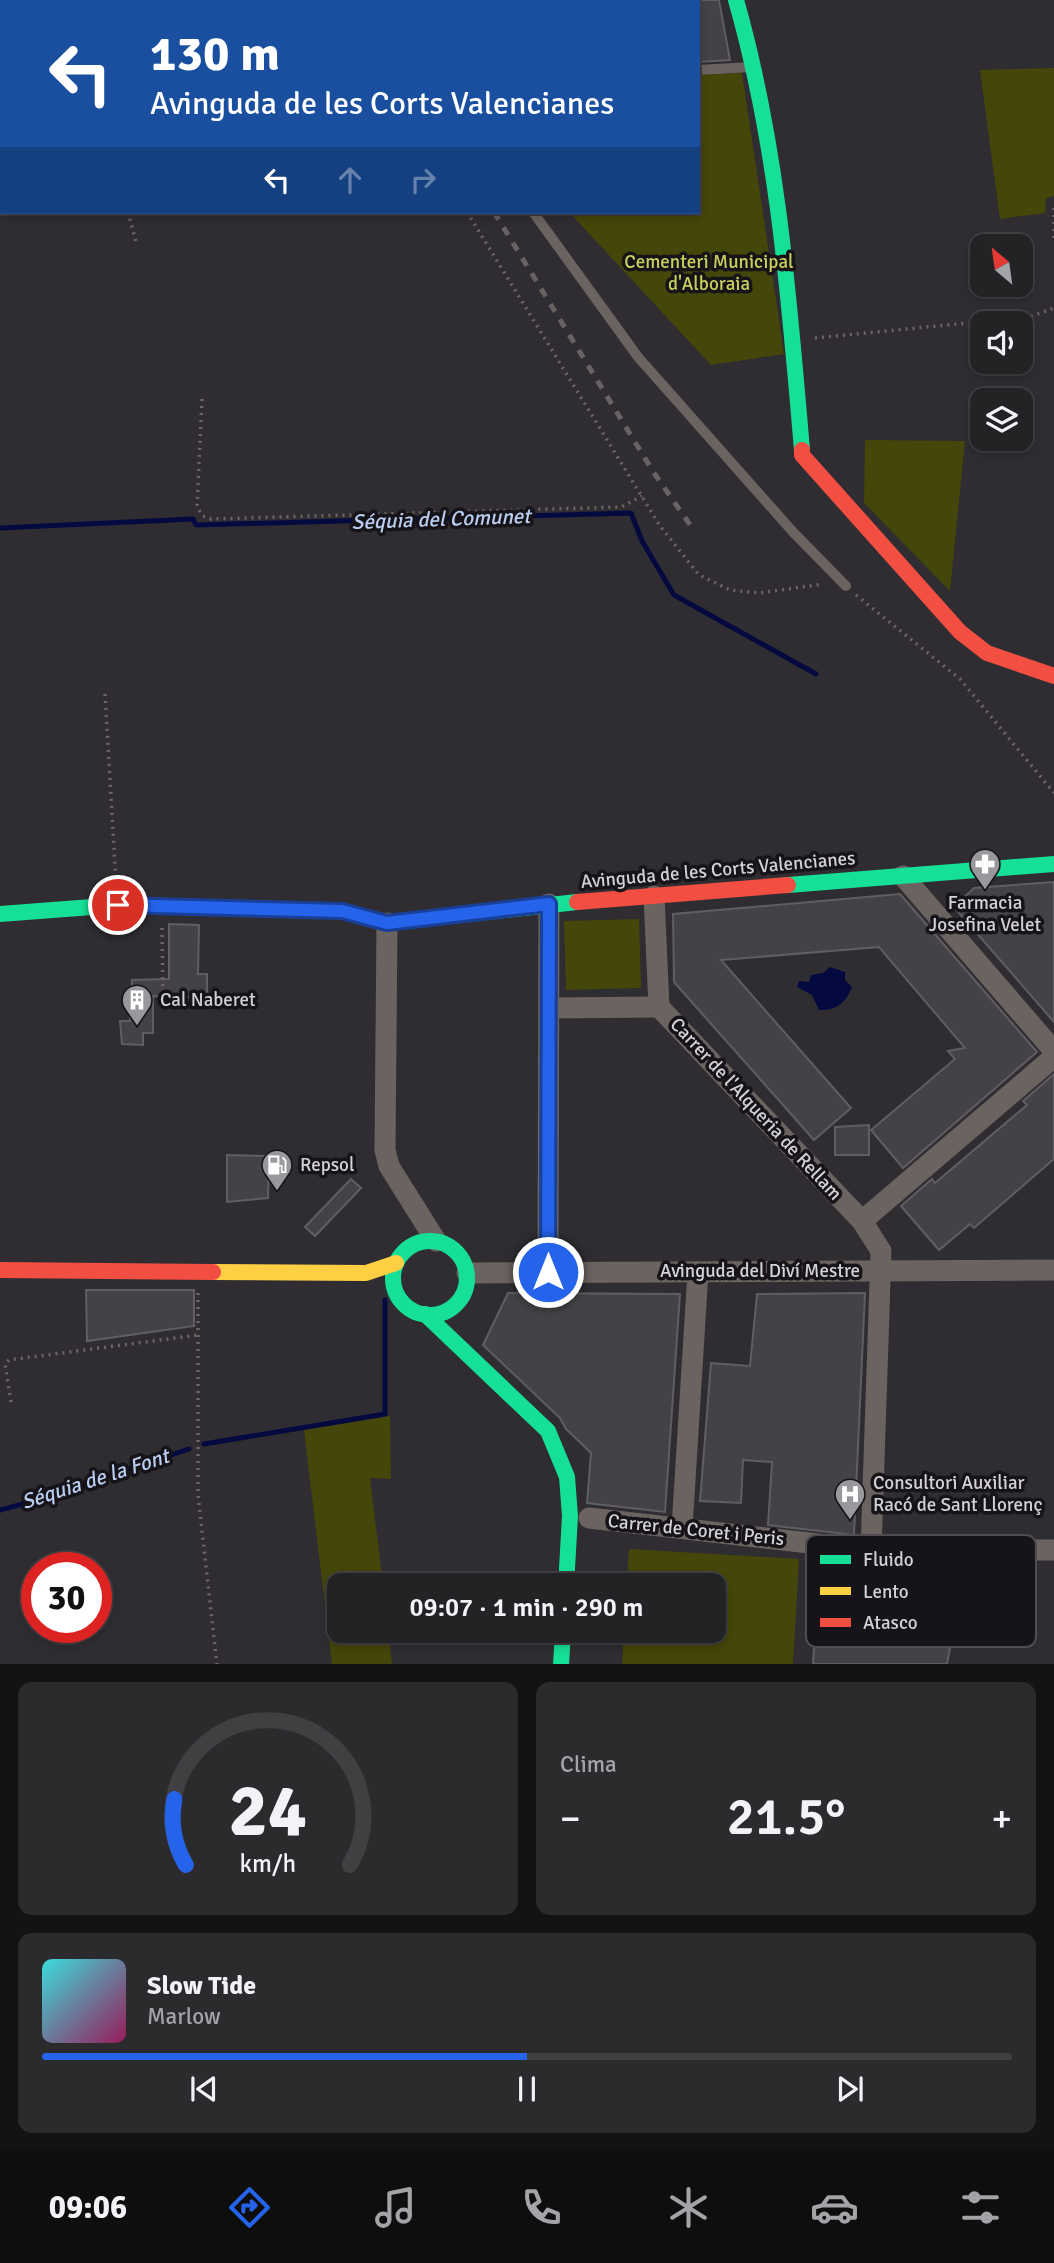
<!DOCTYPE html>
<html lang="es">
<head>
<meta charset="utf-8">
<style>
  body { margin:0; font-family:Signika,sans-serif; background:#2b2a2d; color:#f1f3f6; height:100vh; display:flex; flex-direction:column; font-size:26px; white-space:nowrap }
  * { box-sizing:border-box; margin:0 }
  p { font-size:23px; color:#a3a4a7 }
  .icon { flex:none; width:38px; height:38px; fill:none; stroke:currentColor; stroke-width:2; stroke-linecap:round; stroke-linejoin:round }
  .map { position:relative; height:1664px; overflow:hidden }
  .sheet { display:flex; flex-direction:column; gap:18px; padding:18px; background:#131314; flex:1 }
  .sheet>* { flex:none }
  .guide { position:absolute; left:0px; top:0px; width:700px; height:214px; box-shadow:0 4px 10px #0003,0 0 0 2px #403f42; background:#1a4fa0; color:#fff; overflow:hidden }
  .needle { width:46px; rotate:331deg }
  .fabs { position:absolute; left:970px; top:234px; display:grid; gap:14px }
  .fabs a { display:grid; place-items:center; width:63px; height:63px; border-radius:14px; background:#232225; box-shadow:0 4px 10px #0003,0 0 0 2px #403f42; font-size:35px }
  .speed { position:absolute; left:21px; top:1552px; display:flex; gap:14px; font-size:35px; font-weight:700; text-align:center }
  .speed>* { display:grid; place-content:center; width:91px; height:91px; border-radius:50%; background:#232225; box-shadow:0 4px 10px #0003,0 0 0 2px #403f42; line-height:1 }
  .speed .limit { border:10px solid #d22; background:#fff; color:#111 }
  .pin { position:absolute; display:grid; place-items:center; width:60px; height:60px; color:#fff; margin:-30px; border:4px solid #fff; border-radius:50%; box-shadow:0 2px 7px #0007 }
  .me { position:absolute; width:77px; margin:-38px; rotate:0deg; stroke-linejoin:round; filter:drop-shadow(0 0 5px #0008) }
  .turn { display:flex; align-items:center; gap:24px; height:147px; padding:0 35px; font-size:32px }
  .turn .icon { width:91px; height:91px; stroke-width:2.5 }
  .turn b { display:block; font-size:49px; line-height:60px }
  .lanes { display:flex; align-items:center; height:66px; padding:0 35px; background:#0003; justify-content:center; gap:35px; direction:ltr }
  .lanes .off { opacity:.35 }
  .big { font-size:52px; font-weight:600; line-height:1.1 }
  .sheet .widget { flex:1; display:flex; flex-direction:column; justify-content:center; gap:10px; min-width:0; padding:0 24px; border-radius:14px; background:#2b2a2d }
  .sheet .dial { align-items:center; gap:0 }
  .dial svg { height:182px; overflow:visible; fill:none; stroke:#403f42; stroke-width:7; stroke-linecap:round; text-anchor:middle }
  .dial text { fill:#f1f3f6; stroke:none }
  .song { display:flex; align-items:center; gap:21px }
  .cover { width:84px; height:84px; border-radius:10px; background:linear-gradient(135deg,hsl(180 70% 55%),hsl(330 70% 35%)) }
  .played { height:7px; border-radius:4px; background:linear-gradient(90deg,#2563eb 50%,#403f42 50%) }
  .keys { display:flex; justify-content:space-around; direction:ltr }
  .heat { display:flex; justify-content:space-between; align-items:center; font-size:38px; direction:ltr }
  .sheet .tiles { flex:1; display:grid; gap:18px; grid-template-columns:1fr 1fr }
  .widget:last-child { grid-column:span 2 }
  .trip { position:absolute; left:327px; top:1573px; width:399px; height:70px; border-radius:14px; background:#232225; box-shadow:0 4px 10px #0003,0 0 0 2px #403f42; font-weight:600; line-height:70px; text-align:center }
  .tab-bar { display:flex; height:112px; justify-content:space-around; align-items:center; background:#0e0e0f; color:#a3a4a7 }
  .tab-bar .icon { width:49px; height:49px }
  .tab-bar .current { color:#2563eb }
  .tab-bar b { font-size:32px; color:#f1f3f6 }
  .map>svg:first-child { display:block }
</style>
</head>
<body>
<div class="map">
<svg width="1054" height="1665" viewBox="0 0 1054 1665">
  <rect width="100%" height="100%" fill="#2f2d31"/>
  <g fill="#454609">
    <polygon points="1054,68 1054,196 1046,198 1045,213 1000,219 980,70"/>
    <polygon points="742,73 784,354 711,365 569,212 698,212 698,75"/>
    <polygon points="865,440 965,441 950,591 864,503"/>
    <polygon points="639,919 641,988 566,990 564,921"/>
    <polygon points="390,1416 391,1479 370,1478 383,1585 340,1586 340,1631 388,1631 392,1664 332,1664 304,1430"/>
    <polygon points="629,1549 799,1559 793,1664 622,1664 624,1631 714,1631 714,1586 627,1585"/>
  </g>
  <path fill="#040a3f" d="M830 967 845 972V980L852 987C846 1003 836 1011 819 1010L812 995 797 987 799 981 809 982 811 975 823 973Z"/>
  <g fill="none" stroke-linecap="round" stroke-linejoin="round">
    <g stroke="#040a3f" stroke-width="5">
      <polyline points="0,2 2,2"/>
      <polyline points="619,2 629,0"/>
      <polyline points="0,528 193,519 196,525 631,513 642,541 674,595 816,674"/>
      <polyline points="204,1444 385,1414 385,1300"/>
      <polyline points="0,1510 34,1501 189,1449"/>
    </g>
  </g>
  <g fill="#444246" stroke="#605e62" stroke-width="2">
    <polygon points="698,0 719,0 730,60 698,62"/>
    <polygon points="1054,882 1054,1022 954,907 974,888"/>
    <polygon points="900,894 1037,1052 903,1168 871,1130 955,1059 948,1051 965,1048 879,947 721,960 851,1108 814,1140 674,982 673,914"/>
    <polygon points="169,924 199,925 198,974 207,974 207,998 153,996 153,1033 143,1033 143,1045 122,1044 120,1021 130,1021 132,980 169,979"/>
    <polygon points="1054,1074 1054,1159 974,1228 970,1224 939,1250 901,1206 932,1179 935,1183 1027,1105 1023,1101"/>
    <polygon points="869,1125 869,1155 835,1155 835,1127"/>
    <polygon points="227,1155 269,1156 268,1198 227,1202"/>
    <polygon points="351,1179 361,1188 315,1236 305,1227"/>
    <polygon points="86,1290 194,1290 194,1326 87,1341"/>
    <polygon points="508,1293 680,1294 665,1512 587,1503 591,1453 566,1429 560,1418 483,1345"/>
    <polygon points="865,1293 854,1535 768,1525 772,1462 743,1460 741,1503 700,1501 711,1363 750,1366 757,1294"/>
    <polygon points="914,1575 933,1576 957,1610 947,1664 813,1664 817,1601 904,1605 905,1590 913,1590"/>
  </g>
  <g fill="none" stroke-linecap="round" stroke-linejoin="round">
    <g stroke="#6c6664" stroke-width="3.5" stroke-dasharray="2 5" stroke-linecap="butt">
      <polyline points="340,0 341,2"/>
      <polyline points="0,148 2,148"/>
      <polyline points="1054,208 1054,238"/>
      <polyline points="128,212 137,246"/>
      <polyline points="467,212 660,526 699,575 730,590 760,593 823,584"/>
      <polyline points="815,338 1029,317 1054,308"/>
      <polyline points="202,399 197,507 203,516 211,519 621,507 642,496"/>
      <polyline points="856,595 960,679 1054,793"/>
      <polyline points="105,694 116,882"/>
      <polyline points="162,928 163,999"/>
      <polyline points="198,1293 198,1495 217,1665"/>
      <polyline points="11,1402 5,1364 9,1360 198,1335"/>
    </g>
    <g stroke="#6b6360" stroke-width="10">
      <polyline points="698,70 752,67"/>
      <polyline points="533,212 638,357 793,532 846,586"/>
    </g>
    <g stroke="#6b6360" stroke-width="21">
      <polyline points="903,876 1054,1051"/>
      <polyline points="654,896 659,1007 862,1221 881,1251 871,1550"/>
      <polyline points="387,923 385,1150 389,1166 436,1241"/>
      <polyline points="549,1008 659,1007"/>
      <polyline points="862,1221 1054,1057"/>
      <polyline points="548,1272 549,904"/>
      <polyline points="467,1273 1054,1270"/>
      <polyline points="589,1518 871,1550 1054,1550"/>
      <polyline points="682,1528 698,1272"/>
    </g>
    <g stroke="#16e098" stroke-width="16">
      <path d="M736 0C778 147 789 299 802 450"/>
      <polyline points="788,885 1054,864"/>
      <polyline points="0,914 118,905 342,911 387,923 577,902"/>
      <circle cx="430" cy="1278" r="37"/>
      <polyline points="425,1314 548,1431 567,1477 570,1516 566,1586"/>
      <polyline points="561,1665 563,1631"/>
    </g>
    <polyline stroke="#ffcf43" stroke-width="16" points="213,1272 366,1273 396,1263"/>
    <g stroke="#f24e42" stroke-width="16">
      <polyline points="802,450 802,455 960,632 987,653 1054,676"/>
      <polyline points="577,902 788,885"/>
      <polyline points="0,1270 213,1272"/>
    </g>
    <g stroke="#686363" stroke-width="5" stroke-dasharray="9 9" stroke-linecap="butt">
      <polyline points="374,0 375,2"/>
      <polyline points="494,212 654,473 693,529"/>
    </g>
  </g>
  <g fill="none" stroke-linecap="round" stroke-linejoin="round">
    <g stroke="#184099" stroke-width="18">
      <polyline id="route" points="118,905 342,911 387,923 549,904 548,1272"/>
    </g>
    <use href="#route" stroke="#2563eb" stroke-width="12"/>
  </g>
  <defs>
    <g id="pharmacy-pin" transform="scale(1.575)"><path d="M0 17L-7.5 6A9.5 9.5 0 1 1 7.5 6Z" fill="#9a989c" stroke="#161418"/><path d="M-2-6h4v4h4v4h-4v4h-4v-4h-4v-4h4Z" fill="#fff"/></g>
    <g id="building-pin" transform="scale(1.575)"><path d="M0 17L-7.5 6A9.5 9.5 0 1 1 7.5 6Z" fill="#9a989c" stroke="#161418"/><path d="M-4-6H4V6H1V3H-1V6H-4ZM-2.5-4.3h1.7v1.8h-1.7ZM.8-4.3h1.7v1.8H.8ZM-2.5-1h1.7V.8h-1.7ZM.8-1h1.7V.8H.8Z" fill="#fff"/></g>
    <g id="fuel-pin" transform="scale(1.575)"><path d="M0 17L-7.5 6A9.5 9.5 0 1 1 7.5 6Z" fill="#9a989c" stroke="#161418"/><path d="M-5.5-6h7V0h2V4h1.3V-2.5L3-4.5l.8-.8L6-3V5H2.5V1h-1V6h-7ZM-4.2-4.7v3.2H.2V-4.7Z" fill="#fff"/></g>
    <g id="hospital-pin" transform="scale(1.575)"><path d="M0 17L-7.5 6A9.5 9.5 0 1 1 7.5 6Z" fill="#9a989c" stroke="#161418"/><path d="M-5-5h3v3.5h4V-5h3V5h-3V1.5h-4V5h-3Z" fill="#fff"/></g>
  </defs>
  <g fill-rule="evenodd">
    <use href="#pharmacy-pin" x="985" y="864"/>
    <use href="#building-pin" x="137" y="1000"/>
    <use href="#fuel-pin" x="277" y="1165"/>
    <use href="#hospital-pin" x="850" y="1494"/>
  </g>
  <g text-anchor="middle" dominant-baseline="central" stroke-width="7" stroke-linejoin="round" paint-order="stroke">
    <g font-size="19" fill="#cacf5c" stroke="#161418">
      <text x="709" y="262">Cementeri Municipal<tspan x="709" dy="22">d'Alboraia</tspan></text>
    </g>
    <g font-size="19" fill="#d4d1d6" stroke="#161418">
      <text transform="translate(718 870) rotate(-5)">Avinguda de les Corts Valencianes</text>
      <text transform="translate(756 1109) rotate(47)">Carrer de l'Alqueria de Rellam</text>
      <text x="760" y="1271">Avinguda del Diví Mestre</text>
      <text transform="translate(696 1530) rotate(6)">Carrer de Coret i Peris</text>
    </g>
    <g font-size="19" fill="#d4d1d6" stroke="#161418" text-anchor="start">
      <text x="985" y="903" text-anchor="middle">Farmacia<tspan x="985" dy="22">Josefina Velet</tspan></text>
      <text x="160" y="1000">Cal Naberet</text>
      <text x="300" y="1165">Repsol</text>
      <text x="873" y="1483">Consultori Auxiliar<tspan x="873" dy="22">Racó de Sant Llorenç</tspan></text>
    </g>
    <g font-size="21" font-style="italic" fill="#bacef2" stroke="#161418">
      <text transform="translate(441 519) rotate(-2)">Séquia del Comunet</text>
      <text transform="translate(95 1479) rotate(-18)">Séquia de la Font</text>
    </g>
  </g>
  <rect x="806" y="1535" width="230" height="112" rx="10" fill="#161418" stroke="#4f4d51" stroke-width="2"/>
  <rect x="820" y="1555" width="31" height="9" fill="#16e098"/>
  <rect x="820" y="1587" width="31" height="8" fill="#ffcf43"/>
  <rect x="820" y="1618" width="31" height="9" fill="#f24e42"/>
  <g font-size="19" fill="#d4d1d6">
    <text x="863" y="1566">Fluido</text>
    <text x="863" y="1598">Lento</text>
    <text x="863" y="1629">Atasco</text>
  </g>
</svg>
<div class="fabs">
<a><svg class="needle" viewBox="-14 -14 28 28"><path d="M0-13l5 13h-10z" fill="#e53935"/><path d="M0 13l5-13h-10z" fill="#a3a4a7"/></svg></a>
<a><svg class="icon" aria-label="sound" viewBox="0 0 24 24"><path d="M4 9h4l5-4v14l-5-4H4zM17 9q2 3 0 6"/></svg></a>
<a><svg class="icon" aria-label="layers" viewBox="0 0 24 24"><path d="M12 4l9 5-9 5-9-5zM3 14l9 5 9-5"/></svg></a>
</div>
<div class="speed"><div class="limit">30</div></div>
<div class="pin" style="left:118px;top:905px;background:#d93025"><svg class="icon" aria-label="arrive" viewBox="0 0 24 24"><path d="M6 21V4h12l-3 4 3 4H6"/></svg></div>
<svg class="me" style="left:548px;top:1272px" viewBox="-20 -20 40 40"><circle r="17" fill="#2563eb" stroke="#fff" stroke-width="3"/><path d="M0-11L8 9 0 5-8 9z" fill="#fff"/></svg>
<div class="trip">09:07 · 1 min · 290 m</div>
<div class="guide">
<div class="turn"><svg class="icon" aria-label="left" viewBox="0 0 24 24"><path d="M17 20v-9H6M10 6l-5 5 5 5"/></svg><div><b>130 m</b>Avinguda de les Corts Valencianes</div></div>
<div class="lanes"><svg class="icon" aria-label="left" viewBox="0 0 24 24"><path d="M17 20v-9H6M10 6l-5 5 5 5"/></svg><svg class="icon off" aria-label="ahead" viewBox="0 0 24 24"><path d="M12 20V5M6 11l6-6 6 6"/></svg><svg class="icon off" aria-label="right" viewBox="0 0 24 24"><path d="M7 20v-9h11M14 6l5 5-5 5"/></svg></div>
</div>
</div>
<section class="sheet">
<div class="tiles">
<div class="widget dial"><svg viewBox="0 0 100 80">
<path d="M14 69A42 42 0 1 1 86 69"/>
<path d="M14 69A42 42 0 0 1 9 40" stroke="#2563eb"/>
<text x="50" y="56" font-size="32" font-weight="700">24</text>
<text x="50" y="72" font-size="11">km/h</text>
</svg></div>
<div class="widget"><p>Clima</p>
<div class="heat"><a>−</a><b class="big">21.5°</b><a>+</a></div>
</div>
<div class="widget">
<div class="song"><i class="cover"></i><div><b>Slow Tide</b><p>Marlow</p></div></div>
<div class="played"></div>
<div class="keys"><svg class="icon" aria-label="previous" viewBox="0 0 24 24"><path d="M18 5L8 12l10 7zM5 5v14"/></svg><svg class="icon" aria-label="pause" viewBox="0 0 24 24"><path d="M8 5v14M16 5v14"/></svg><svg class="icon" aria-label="next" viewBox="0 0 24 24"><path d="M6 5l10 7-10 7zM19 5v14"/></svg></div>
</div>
</div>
</section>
<nav class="tab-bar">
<b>09:06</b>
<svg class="icon current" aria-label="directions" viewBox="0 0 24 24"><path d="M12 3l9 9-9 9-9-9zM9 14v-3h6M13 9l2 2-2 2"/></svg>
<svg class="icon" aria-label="music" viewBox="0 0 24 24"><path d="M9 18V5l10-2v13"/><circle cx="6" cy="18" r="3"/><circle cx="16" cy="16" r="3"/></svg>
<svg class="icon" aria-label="phone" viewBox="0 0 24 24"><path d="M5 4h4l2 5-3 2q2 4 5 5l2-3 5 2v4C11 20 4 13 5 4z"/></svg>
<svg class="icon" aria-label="climate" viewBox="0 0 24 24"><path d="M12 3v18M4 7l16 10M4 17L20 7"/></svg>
<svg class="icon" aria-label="car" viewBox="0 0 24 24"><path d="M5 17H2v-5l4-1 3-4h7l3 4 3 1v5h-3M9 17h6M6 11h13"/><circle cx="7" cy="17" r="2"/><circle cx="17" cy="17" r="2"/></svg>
<svg class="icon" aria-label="filters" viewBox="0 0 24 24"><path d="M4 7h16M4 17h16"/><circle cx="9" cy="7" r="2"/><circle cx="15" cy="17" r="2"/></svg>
</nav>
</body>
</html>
